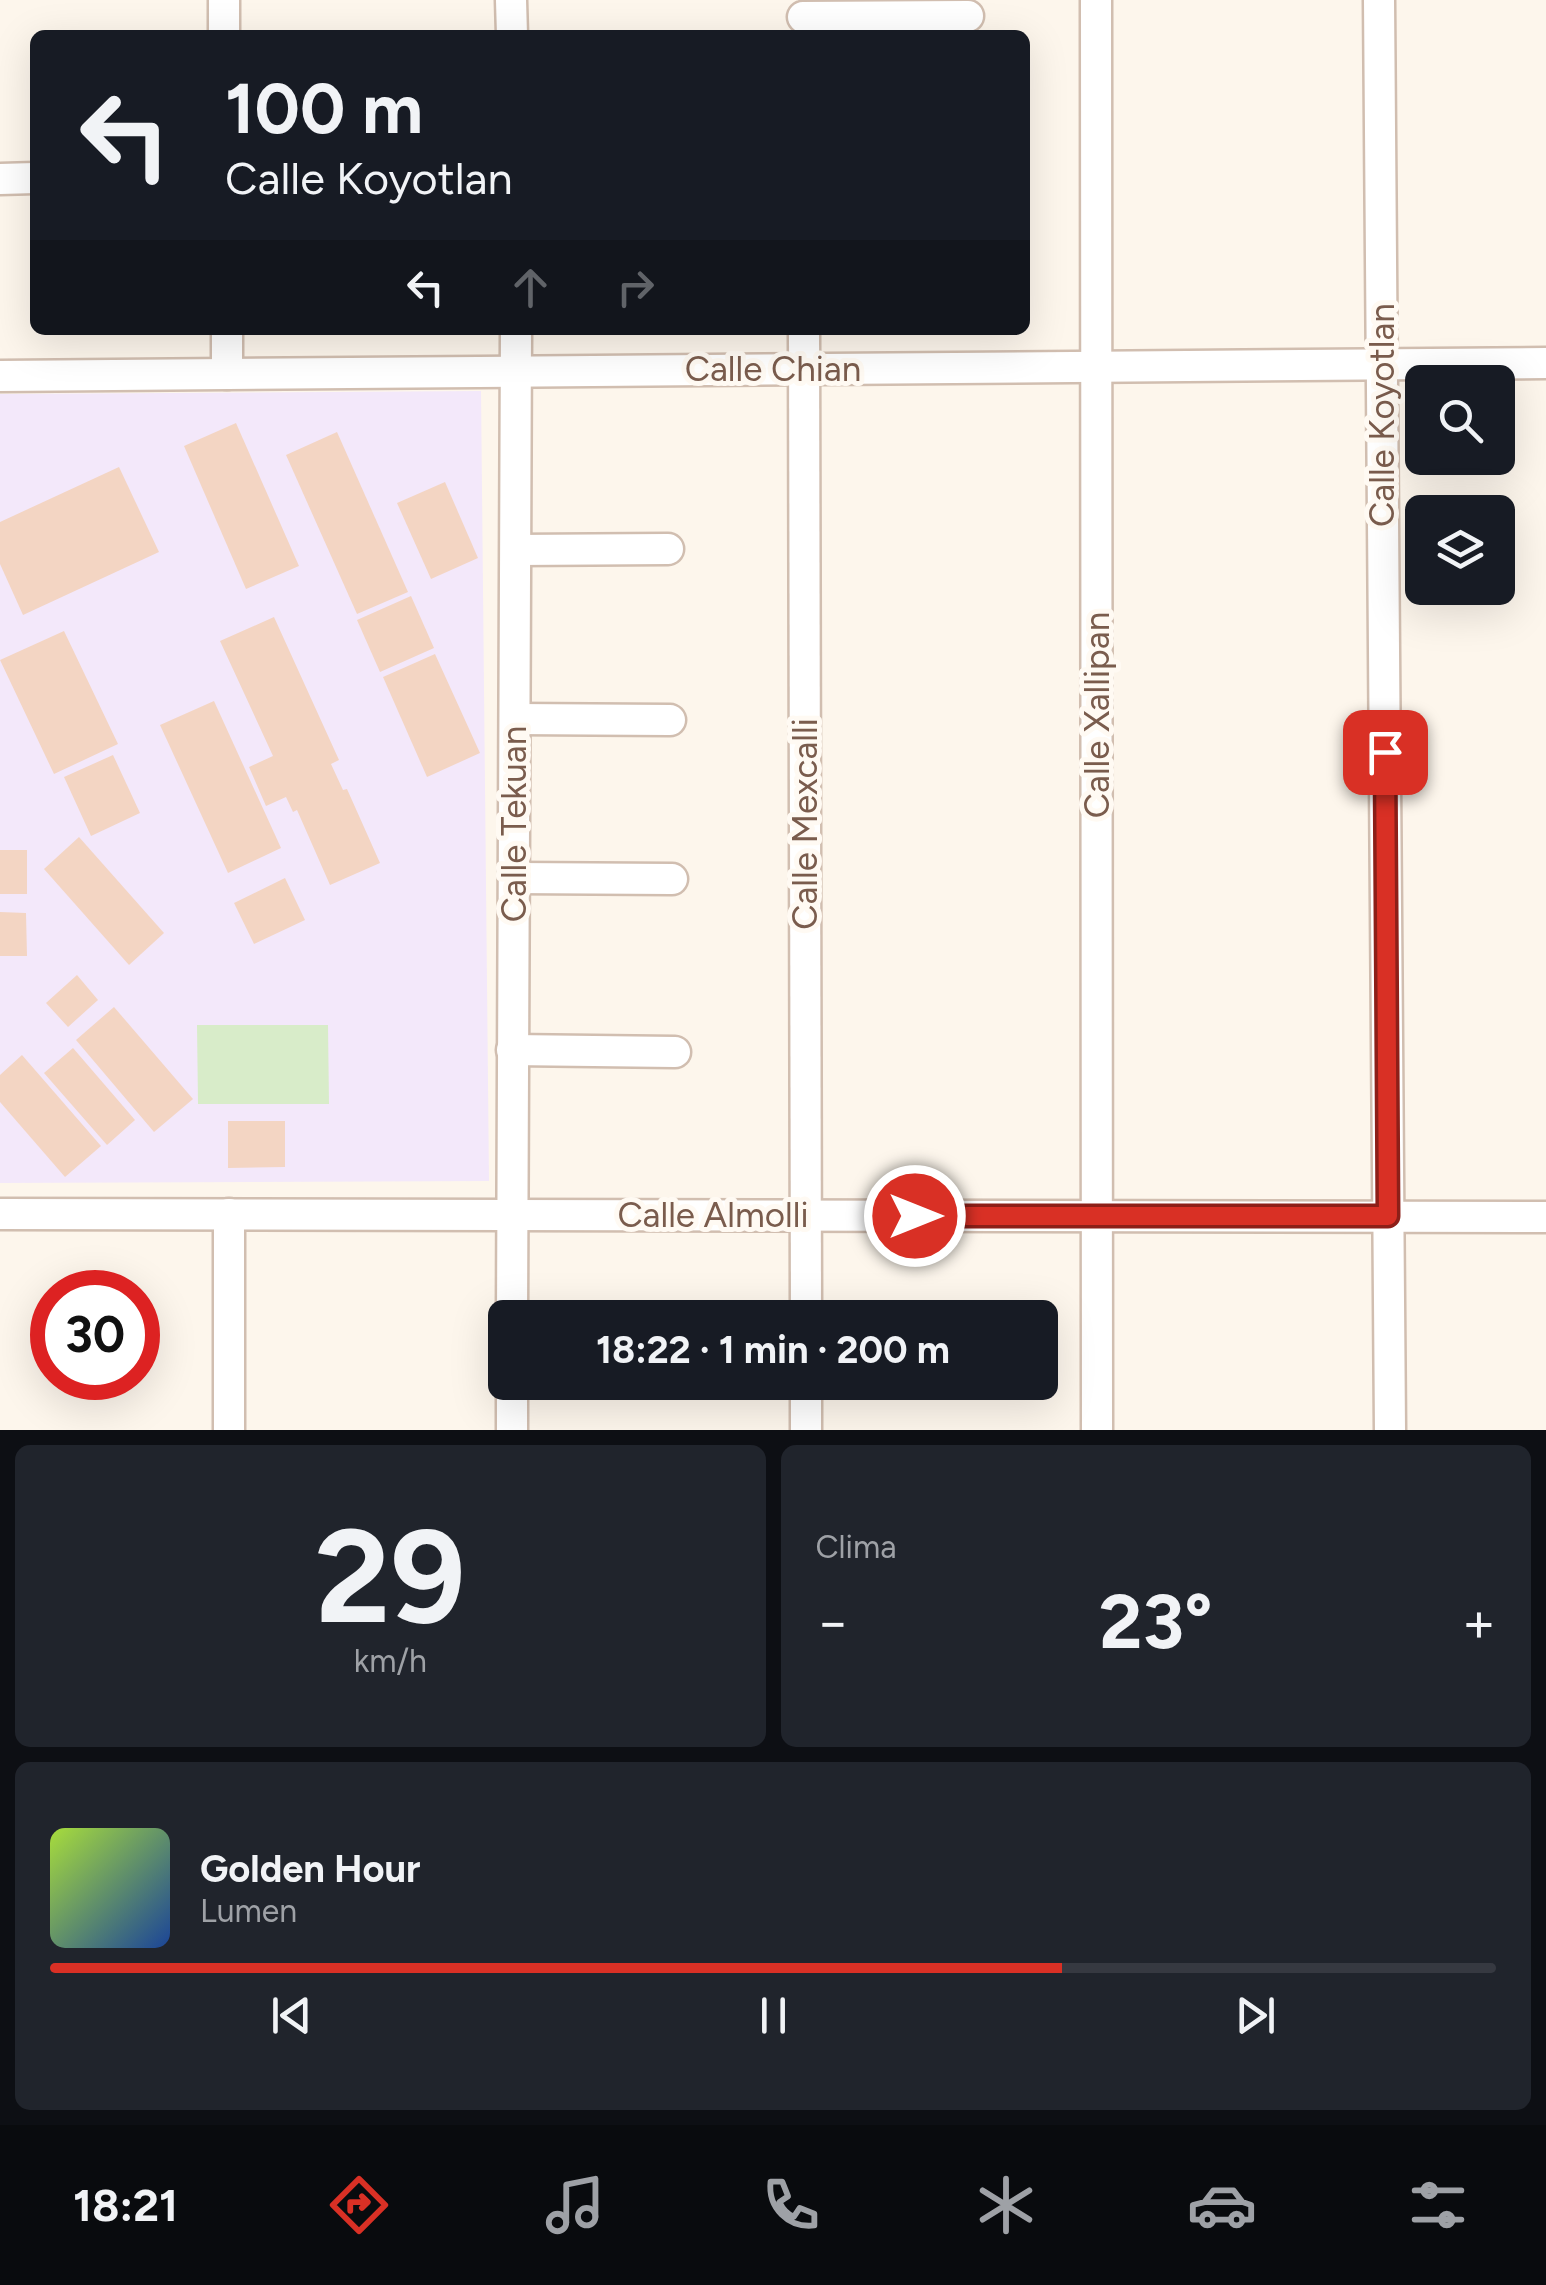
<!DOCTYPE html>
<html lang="es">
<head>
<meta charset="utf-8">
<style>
  body { margin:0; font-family:Figtree,sans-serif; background:#20242c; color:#f1f3f6; height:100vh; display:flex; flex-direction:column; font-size:38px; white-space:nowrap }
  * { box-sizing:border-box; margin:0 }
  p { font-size:32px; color:#9ea1a6 }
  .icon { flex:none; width:55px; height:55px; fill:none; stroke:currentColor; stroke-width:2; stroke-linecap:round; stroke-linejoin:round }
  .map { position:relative; height:1430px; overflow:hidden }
  .details { display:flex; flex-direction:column; gap:15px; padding:15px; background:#0d0f14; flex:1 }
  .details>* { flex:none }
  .hud { position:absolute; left:30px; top:30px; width:1000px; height:305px; border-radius:15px; box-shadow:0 10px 40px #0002; background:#171b24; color:#f1f3f6; overflow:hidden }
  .controls { position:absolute; left:1405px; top:365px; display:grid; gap:20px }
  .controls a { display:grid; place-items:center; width:110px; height:110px; border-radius:15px; background:#171b24; box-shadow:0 10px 40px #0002; font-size:50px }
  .speed { position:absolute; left:30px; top:1270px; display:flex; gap:20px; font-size:50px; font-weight:700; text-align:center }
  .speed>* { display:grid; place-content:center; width:130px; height:130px; border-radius:50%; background:#171b24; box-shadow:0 10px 40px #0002; line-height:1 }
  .speed .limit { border:15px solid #d22; background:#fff; color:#111 }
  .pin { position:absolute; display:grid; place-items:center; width:85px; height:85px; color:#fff; margin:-42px; border-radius:20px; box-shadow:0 5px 15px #0006 }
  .me { position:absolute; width:110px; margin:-55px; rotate:90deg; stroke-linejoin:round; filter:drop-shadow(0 0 8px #0008) }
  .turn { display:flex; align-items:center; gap:35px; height:210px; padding:0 30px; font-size:45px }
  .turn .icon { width:130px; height:130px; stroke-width:2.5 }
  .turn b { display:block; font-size:70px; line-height:85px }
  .lanes { display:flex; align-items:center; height:95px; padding:0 30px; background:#0003; justify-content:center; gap:50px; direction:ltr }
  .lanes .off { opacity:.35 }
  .big { font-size:75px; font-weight:700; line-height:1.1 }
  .details .tile { flex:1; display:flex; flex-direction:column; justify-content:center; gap:15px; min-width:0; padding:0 35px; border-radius:15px; background:#20242c }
  .details .dial { align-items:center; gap:0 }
  .dial b { font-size:130px; line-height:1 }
  .song { display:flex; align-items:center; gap:30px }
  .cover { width:120px; height:120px; border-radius:15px; background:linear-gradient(135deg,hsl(80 70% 55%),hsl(220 70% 35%)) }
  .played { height:10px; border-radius:5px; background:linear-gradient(90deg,#d93025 70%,#363941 70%) }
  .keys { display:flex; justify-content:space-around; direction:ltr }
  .heat { display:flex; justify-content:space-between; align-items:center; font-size:55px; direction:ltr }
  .details .tiles { flex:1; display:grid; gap:15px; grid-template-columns:1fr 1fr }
  .tile:last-child { grid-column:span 2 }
  .trip { position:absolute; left:488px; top:1300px; width:570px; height:100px; border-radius:15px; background:#171b24; box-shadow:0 10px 40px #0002; font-weight:700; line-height:100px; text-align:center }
  .dock { display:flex; height:160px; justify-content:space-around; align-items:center; background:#090b0e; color:#9ea1a6 }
  .dock .icon { width:70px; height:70px }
  .dock .active { color:#d93025 }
  .dock b { font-size:45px; color:#f1f3f6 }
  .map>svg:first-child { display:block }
</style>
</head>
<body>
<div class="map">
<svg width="1546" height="1430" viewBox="0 0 1546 1430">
  <rect width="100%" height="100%" fill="#fdf6ec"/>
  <polygon fill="#f3e8fa" points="481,391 489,1181 0,1183 0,394"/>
  <polygon fill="#d8ecc9" points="197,1025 328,1025 329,1104 198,1104"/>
  <g fill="#f3d5c3">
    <polygon points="236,423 299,566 246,589 184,446"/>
    <polygon points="337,432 408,592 357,614 286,455"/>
    <polygon points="119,467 159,552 23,615 0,564 0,522"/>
    <polygon points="445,482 478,558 431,579 397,503"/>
    <polygon points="411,596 434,648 380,672 357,620"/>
    <polygon points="274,617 339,760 331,764 343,790 347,789 380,863 330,885 297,810 293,812 286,797 266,806 249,767 273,756 220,641"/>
    <polygon points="64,631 118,744 54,774 0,660"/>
    <polygon points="435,654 480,753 427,777 383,677"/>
    <polygon points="214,701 281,848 228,873 160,725"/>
    <polygon points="113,755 140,813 91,836 64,777"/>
    <polygon points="79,837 164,933 129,965 44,869"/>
    <rect x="0" y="850" width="27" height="44"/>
    <polygon points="285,878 305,920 254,944 234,903"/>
    <polygon points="0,912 26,913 27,956 0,956"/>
    <polygon points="77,975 98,1000 68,1027 46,1003"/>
    <polygon points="114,1007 193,1099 154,1132 76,1040"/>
    <polygon points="73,1048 135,1120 107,1145 44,1073"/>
    <polygon points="22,1055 101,1146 65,1177 0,1102 0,1075"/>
    <polygon points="228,1121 285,1121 285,1167 228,1168"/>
  </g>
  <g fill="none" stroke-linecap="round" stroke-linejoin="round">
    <g stroke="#d1beb0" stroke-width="35">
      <g id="minor">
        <polyline points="224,0 224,35"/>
        <polyline points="511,0 512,35"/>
        <polyline points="1096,0 1097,1430"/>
        <polyline points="1379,0 1390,1430"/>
        <polyline points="803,17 968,16"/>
        <polyline points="0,179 35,178"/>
        <polyline points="227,330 227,374"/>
        <polyline points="804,330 806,1318"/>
        <polyline points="0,376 1546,363"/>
        <polyline points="516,550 668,549"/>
        <polyline points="515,719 670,720"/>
        <polyline points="514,878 672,879"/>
        <polyline points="512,1050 675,1052"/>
        <polyline points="0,1214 1546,1217"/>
        <polyline points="229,1214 229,1430"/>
        <polyline points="512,1318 516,330"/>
        <polyline points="512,1382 512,1430"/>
        <polyline points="806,1382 806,1430"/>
      </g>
    </g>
    <use href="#minor" stroke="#fff" stroke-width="30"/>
  </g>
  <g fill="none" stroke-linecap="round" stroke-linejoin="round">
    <g stroke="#8d1f18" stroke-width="25">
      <polyline id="route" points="915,1216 1388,1216 1385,752"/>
    </g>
    <use href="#route" stroke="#d93025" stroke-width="18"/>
  </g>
  <g text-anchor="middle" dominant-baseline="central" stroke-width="10" stroke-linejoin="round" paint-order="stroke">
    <g font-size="35" fill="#7a5c4d" stroke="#fffaf3">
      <text x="773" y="369">Calle Chian</text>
      <text transform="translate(1382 415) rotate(-90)">Calle Koyotlan</text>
      <text transform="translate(1097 715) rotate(-90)">Calle Xallipan</text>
      <text transform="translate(514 824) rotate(-90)">Calle Tekuan</text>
      <text transform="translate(805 824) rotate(-90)">Calle Mexcalli</text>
      <text x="713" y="1215">Calle Almolli</text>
    </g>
  </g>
</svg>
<div class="controls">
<a><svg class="icon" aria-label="search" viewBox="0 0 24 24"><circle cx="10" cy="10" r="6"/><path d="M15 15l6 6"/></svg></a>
<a><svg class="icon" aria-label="layers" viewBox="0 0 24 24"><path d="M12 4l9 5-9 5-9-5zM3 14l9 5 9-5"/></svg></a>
</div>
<div class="speed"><div class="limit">30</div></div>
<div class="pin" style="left:1385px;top:752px;background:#d93025"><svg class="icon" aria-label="arrive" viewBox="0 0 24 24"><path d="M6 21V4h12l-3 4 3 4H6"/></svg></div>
<svg class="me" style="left:915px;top:1216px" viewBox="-20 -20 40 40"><circle r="17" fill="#d93025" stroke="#fff" stroke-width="3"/><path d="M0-11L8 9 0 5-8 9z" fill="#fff"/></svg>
<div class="trip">18:22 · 1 min · 200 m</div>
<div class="hud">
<div class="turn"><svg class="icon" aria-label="left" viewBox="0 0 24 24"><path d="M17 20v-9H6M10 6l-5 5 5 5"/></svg><div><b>100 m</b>Calle Koyotlan</div></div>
<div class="lanes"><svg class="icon" aria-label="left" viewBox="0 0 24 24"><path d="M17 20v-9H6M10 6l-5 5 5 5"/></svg><svg class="icon off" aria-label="ahead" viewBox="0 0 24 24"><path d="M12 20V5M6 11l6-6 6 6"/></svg><svg class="icon off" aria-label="right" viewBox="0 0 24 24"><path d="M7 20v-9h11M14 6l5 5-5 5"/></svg></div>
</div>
</div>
<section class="details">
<div class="tiles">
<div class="tile dial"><b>29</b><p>km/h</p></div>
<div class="tile"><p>Clima</p>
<div class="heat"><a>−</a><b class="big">23°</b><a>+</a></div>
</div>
<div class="tile">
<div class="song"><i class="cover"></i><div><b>Golden Hour</b><p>Lumen</p></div></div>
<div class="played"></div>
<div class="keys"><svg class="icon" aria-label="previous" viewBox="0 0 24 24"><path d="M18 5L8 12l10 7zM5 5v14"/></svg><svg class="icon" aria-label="pause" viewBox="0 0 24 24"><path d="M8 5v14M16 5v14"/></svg><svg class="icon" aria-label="next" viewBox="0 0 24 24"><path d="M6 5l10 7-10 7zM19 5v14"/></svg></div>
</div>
</div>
</section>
<nav class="dock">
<b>18:21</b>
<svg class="icon active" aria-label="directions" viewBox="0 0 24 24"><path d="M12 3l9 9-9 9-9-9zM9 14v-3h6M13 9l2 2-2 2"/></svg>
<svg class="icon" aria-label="music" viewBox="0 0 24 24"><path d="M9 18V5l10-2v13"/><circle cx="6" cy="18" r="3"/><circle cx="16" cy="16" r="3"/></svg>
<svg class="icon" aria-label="phone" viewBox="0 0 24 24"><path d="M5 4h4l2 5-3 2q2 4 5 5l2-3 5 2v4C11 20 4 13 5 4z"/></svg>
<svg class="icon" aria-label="climate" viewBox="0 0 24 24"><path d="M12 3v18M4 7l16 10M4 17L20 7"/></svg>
<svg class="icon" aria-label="car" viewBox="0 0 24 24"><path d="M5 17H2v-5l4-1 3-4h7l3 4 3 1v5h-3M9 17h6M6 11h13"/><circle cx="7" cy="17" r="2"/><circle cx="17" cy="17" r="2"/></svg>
<svg class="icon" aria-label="filters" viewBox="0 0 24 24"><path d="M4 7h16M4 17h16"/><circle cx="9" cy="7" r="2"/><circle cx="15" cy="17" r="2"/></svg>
</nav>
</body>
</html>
